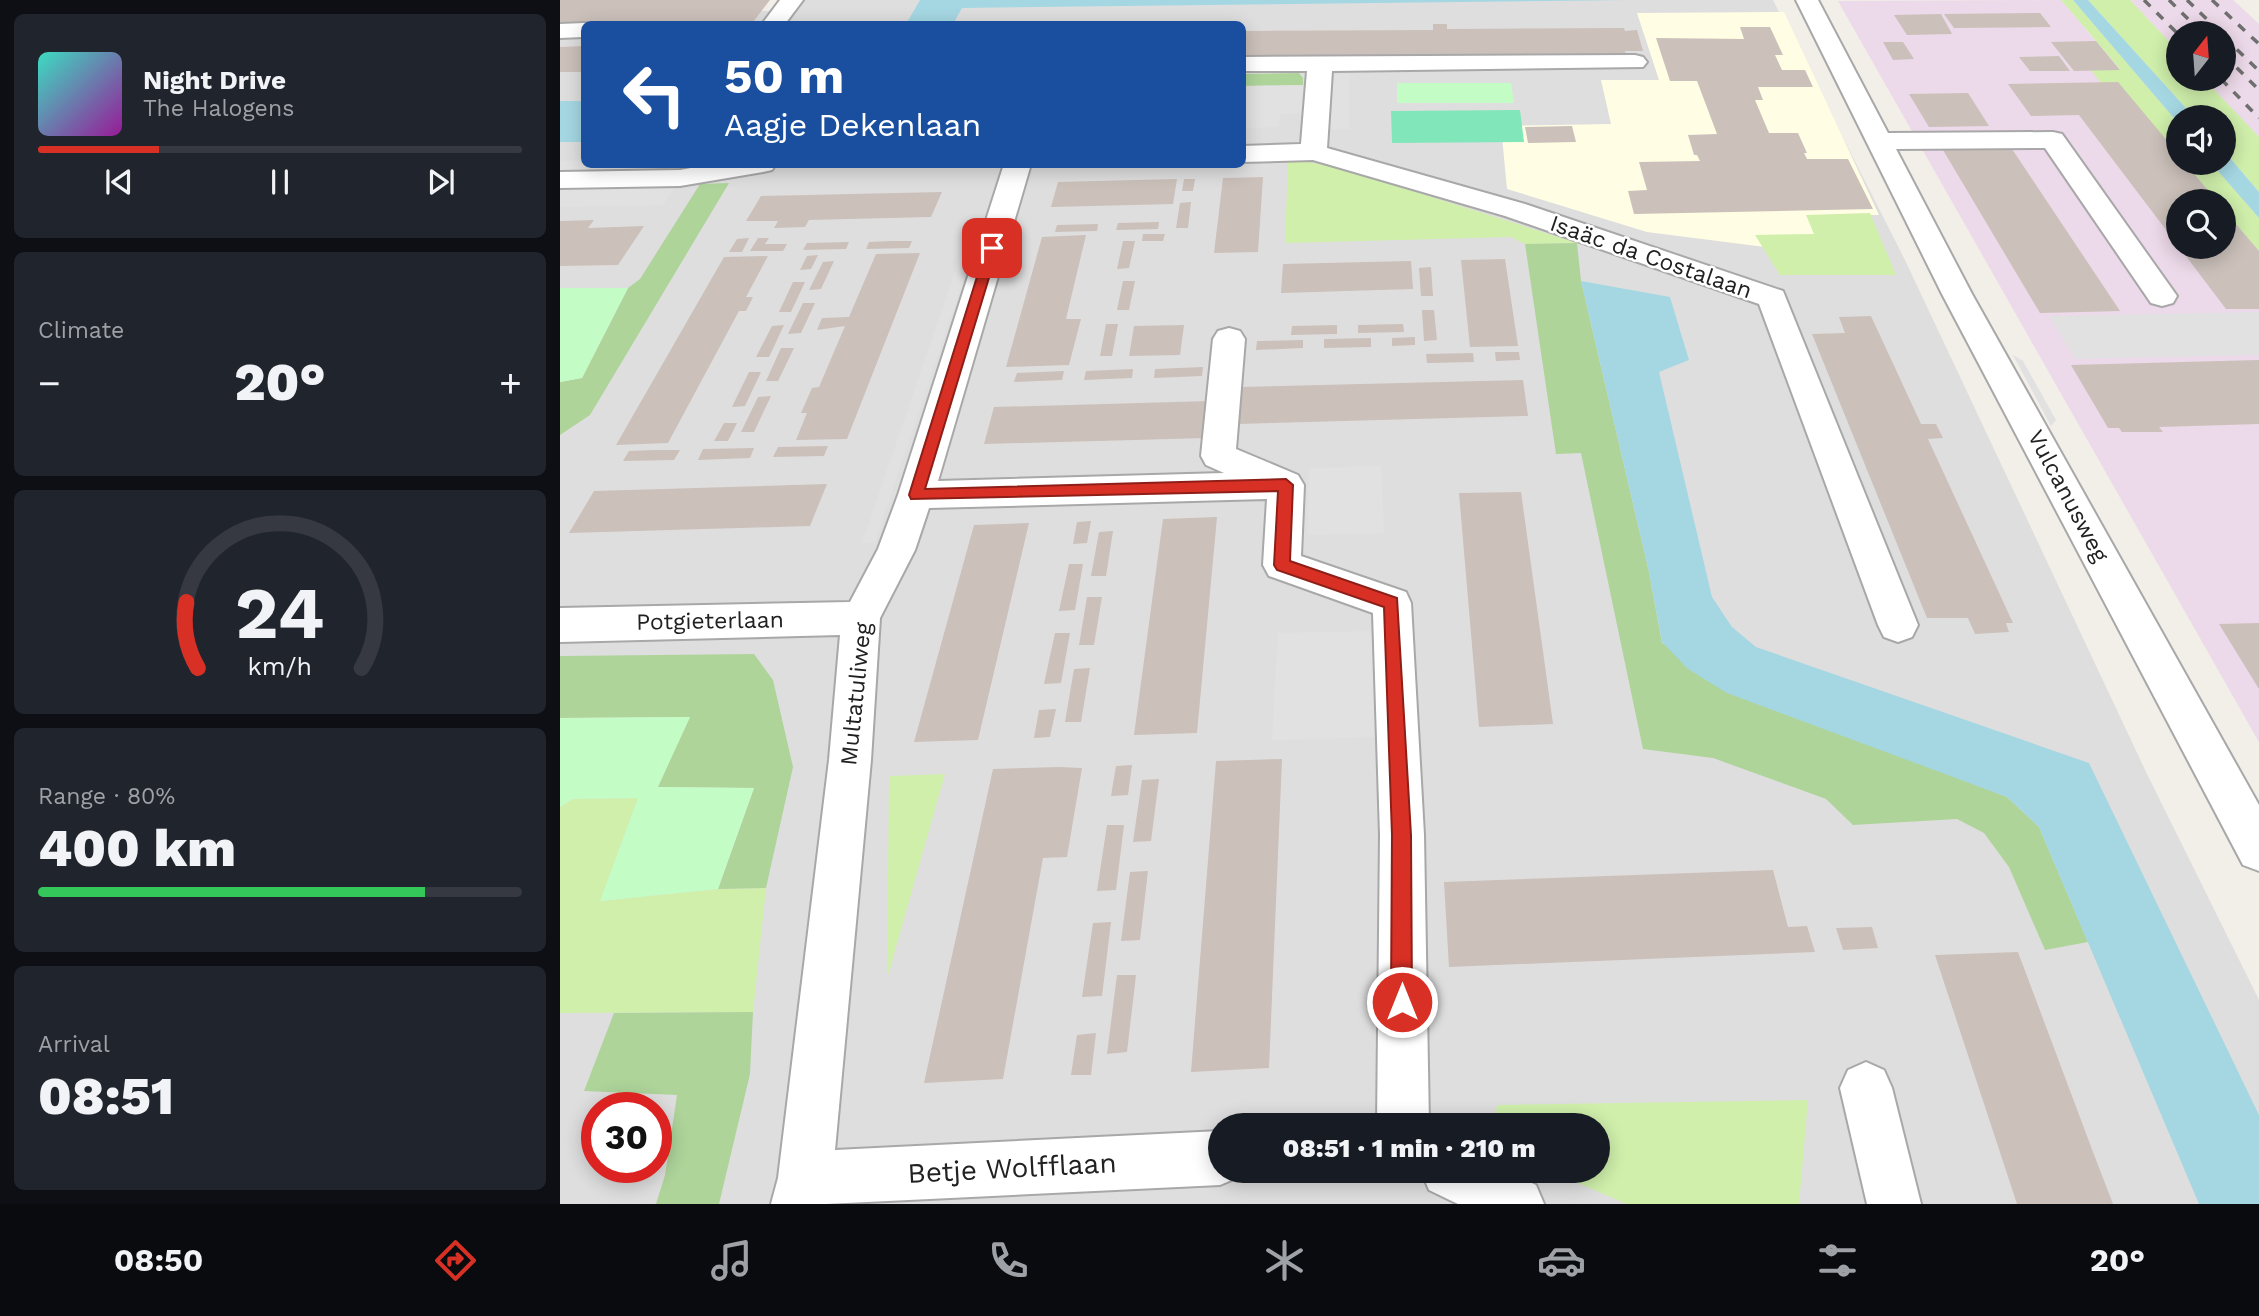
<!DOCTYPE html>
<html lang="en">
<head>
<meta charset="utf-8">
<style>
  body { margin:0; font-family:"Work Sans",sans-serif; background:#20242c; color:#f1f3f6; height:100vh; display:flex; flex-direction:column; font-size:26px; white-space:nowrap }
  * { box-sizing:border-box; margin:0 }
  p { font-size:23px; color:#9ea1a6 }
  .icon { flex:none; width:38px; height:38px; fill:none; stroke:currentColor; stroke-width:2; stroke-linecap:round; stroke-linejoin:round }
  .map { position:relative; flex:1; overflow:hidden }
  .panel { display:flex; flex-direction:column; gap:14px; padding:14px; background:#0d0f14; width:560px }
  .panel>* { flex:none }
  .banner { position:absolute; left:21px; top:21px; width:665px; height:147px; border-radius:10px; box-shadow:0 4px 18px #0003; background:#1a4fa0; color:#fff; overflow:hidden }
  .needle { width:46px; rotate:17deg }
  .fabs { position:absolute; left:1606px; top:21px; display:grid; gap:14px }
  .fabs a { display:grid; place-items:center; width:70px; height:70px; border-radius:50%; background:#171b24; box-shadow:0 4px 18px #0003; font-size:35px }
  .speed { position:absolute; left:21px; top:1092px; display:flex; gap:14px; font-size:35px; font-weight:700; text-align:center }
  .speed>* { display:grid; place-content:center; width:91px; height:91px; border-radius:50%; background:#171b24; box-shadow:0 4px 18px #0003; line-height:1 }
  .speed .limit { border:10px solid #d22; background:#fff; color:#111 }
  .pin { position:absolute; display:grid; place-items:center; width:60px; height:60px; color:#fff; margin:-30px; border-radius:14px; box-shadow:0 4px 10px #0006 }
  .me { position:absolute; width:77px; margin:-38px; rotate:0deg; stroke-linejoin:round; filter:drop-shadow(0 0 5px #0008) }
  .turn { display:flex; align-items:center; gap:24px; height:147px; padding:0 28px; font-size:32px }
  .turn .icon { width:91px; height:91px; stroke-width:2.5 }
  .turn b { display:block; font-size:49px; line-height:60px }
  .big { font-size:52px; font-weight:800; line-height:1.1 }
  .panel .widget { flex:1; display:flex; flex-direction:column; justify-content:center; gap:10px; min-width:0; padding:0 24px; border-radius:10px; background:#20242c }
  .panel .dial { align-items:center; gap:0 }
  .dial svg { height:182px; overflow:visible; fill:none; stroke:#363941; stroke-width:7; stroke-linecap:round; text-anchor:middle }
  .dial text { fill:#f1f3f6; stroke:none }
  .song { display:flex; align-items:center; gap:21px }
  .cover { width:84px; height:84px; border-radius:10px; background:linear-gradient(135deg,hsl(170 70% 55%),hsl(300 70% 35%)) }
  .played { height:7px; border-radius:4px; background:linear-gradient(90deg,#d93025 25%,#363941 25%) }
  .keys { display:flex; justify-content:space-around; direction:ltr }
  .heat { display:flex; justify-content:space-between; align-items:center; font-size:38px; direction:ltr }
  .charge { height:10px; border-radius:5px; background:linear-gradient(90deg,#34c759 80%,#363941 0) }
  .trip { position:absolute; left:648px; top:1113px; width:402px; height:70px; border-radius:35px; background:#171b24; box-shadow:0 4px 18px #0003; font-weight:800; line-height:70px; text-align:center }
  .tabs { display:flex; height:112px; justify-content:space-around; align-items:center; background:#090b0e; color:#9ea1a6 }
  .tabs .icon { width:49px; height:49px }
  .tabs .active { color:#d93025 }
  .tabs b { font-size:32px; color:#f1f3f6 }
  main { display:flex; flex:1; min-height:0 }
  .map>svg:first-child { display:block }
</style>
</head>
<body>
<main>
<section class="panel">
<div class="widget">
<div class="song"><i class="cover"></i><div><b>Night Drive</b><p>The Halogens</p></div></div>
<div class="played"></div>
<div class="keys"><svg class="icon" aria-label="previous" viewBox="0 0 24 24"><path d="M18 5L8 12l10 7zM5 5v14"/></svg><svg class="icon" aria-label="pause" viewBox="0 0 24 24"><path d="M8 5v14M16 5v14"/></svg><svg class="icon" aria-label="next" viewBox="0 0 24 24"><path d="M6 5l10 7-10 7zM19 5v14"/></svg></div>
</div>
<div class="widget"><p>Climate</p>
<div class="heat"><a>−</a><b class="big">20°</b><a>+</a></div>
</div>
<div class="widget dial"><svg viewBox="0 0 100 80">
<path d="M14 69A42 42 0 1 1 86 69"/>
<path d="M14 69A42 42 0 0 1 9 40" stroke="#d93025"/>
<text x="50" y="56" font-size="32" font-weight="700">24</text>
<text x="50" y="72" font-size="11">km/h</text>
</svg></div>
<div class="widget"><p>Range · 80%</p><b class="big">400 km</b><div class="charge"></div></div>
<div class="widget"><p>Arrival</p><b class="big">08:51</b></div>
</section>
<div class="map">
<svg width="1699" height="1204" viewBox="0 0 1699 1204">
  <rect width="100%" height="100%" fill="#f2eee8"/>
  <path fill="#dfdede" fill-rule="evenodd" d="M221 0H1213L1344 258 1587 774 1699 1000V1204H0V10L212 11ZM24 24H682V164H24ZM37 1108H96V1167H37ZM660 1125H1038V1171H660Z"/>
  <g fill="#ecd9e9">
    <polygon points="1501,0 1560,70 1532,71 1619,163 1625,163 1657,201 1619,201 1619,247 1664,247 1664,210 1699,251 1699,742 1278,1"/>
    <polygon points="1570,0 1673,0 1699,24 1699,137 1644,79 1664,79 1664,33 1619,33 1619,52"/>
  </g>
  <polygon fill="#fffee4" points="1224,12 1319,215 1250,215 1258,235 1205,247 1087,232 947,189 941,126 1051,124 1041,80 1099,80 1077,13"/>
  <g fill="#cfefab">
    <polygon points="1501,0 1513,0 1619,124 1619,155 1541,83 1531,70 1560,69"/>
    <polygon points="1528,0 1570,0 1619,52 1619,79 1644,79 1699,137 1699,192 1664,151 1664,117 1634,117"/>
    <polygon points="728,162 748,162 783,169 1017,243 965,244 951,237 725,243"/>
    <polygon points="1625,163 1651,163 1699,218 1699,251 1664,210 1664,201 1657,201"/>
    <polygon points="1310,213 1336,275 1220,275 1195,235 1254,234 1246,215"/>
    <polygon points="385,774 327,979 329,776"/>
    <polygon points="78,798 40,901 158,889 206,888 193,1012 0,1013 0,807 13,799"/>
    <polygon points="1248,1100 1239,1204 1067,1204 990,1171 1038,1171 1038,1125 934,1125 937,1105"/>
  </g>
  <g fill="#aed49a">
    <polygon points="739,73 743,78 743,85 683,86 683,74"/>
    <polygon points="169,183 30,415 0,435 0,382 22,378 68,288 80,279 140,184"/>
    <polygon points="1017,243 1021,281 1089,572 1102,643 1354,761 1447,797 1479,827 1528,942 1485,950 1449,867 1424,833 1397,819 1293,825 1266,799 1153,758 1083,749 1021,453 996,454 965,244"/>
    <polygon points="194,654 213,680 233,767 206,888 158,889 194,788 97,787 130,717 0,718 0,656"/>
    <polygon points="193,1012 190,1074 159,1204 96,1204 105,1175 117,1095 24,1091 54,1013"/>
  </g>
  <g fill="#c3fdc5">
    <polygon points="837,83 951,83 954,103 837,103"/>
    <polygon points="0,288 68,288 22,378 0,382"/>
    <polygon points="130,717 98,787 194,788 158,889 40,901 78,798 13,799 0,807 0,718"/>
  </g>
  <polygon fill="#81e6ba" points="960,110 964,142 832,143 831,111"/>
  <g fill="#e1e1e1">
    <polygon points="761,74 789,74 789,129 757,130 757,113 720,114 719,127 683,128 682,86 760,85"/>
    <polygon points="24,160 24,164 130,165 103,205 0,207 0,161"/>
    <polygon points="401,254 412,254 315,542 302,543"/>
    <polygon points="1699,312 1699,355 1515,359 1489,316"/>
    <polygon points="1453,355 1463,361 1496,420 1491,426"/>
    <polygon points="821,466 824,533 748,535 749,468"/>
    <polygon points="819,631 821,737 712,740 718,633"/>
  </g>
  <g fill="#a5d7e2">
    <polygon points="360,0 1068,0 402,8 393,24 346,24"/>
    <polygon points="1513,0 1528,0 1634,117 1619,117 1619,124"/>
    <rect x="0" y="101" width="24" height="41"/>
    <polygon points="1664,151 1699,192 1699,218 1651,163 1664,163"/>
    <polygon points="1021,281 1110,297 1129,360 1099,372 1152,597 1172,627 1196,647 1529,763 1699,1115 1699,1204 1639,1204 1479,827 1447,797 1167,693 1128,669 1102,642 1089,572"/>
  </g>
  <g fill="#cbc0ba">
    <polygon points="0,0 210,0 193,22 0,24"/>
    <polygon points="1480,13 1491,27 1394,28 1384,14"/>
    <polygon points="1381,14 1392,34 1347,35 1334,15"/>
    <polygon points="873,24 887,24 887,29 1064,28 1065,31 1077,30 1083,51 1065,51 1066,54 684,57 686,52 682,52 682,31 873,30"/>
    <polygon points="1180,27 1210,27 1223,55 1215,55 1222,70 1245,70 1253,87 1198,87 1203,100 1195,100 1209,133 1238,133 1247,153 1244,153 1247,159 1288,159 1313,209 1074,214 1068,191 1087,190 1079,162 1140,161 1137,155 1134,155 1128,135 1157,134 1137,81 1110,81 1096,38 1184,39"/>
    <polygon points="1536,41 1560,70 1514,71 1491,42"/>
    <polygon points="1323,42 1343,42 1354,59 1333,60"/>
    <polygon points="24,46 24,72 0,72 0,47"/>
    <polygon points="1499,56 1510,71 1470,71 1459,57"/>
    <polygon points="1558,82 1619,155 1619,163 1625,163 1657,201 1619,201 1619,247 1664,247 1664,210 1699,251 1699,309 1666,309 1519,115 1471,116 1448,84"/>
    <polygon points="1408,93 1429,126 1369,127 1349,94"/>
    <polygon points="1012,126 1016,142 968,143 965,127"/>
    <polygon points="1452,149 1560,311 1480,313 1383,150"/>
    <polygon points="703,177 698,252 654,253 663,178"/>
    <polygon points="617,179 613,204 491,207 498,182"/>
    <polygon points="624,179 635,179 633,191 622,191"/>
    <polygon points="382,192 371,217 249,220 245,227 214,228 218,221 186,221 201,196"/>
    <polygon points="631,202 628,228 616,228 620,203"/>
    <polygon points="34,220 28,228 84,226 58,265 0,266 0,221"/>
    <polygon points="599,222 598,229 556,230 558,223"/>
    <polygon points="538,224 537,231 495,232 497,225"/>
    <polygon points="583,234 605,234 603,241 582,241"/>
    <polygon points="526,235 506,319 521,319 509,365 446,367 482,237"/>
    <polygon points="189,238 182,252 169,252 177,239"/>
    <polygon points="198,238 209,238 205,244 227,244 223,251 190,251"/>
    <polygon points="330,241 352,241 349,248 306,249 309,242"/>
    <polygon points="563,241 575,241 569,268 557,269"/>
    <polygon points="289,242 286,249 243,250 247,243"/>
    <polygon points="360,253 287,439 236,440 247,413 241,413 252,388 259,387 285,326 257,330 262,318 289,317 316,254"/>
    <polygon points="258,255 251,269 240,270 247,256"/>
    <polygon points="208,256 186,297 193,297 186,311 179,311 108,443 56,445 164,257"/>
    <polygon points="945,259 958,346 910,347 901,260"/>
    <polygon points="274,261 261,289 249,290 263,262"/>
    <polygon points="851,261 853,289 721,293 723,264"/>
    <polygon points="871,267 873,296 861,296 859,268"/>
    <polygon points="563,281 575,281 569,310 557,310"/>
    <polygon points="233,282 245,282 231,312 219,312"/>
    <polygon points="243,303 255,303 241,333 228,334"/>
    <polygon points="862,310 874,310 877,340 864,341"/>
    <polygon points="1311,316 1361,424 1376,424 1383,438 1368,439 1453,623 1446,623 1449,632 1415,634 1408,618 1367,618 1252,334 1285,333 1279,317"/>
    <polygon points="546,324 558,324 552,356 540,356"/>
    <polygon points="843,324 844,332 798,333 798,325"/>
    <polygon points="224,325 209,357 196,357 212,326"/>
    <polygon points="624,325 620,355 569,356 574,326"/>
    <polygon points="777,325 777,334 731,335 732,326"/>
    <polygon points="855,337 855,345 832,346 832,338"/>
    <polygon points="811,338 811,347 764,348 764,339"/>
    <polygon points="743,340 743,348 696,350 697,341"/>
    <polygon points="221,348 234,348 218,381 206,381"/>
    <polygon points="935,352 959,352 960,360 936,361"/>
    <polygon points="913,353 914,362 867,363 866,354"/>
    <polygon points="1699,360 1699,424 1599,427 1603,432 1562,432 1559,428 1548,428 1511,365"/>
    <polygon points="643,367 642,376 594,378 595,369"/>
    <polygon points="573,369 572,378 524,380 526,371"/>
    <polygon points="504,371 502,380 454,382 457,373"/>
    <polygon points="189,372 201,372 185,406 172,407"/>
    <polygon points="963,380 968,416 678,424 681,387"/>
    <polygon points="211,396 194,432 181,432 198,397"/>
    <polygon points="651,401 647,438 424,444 434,407"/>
    <polygon points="164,423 177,423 168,441 154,441"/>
    <polygon points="268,446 264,456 213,457 218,447"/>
    <polygon points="194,448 190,458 138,460 143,449"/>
    <polygon points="94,450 120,450 114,460 63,461 69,451"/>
    <polygon points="267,484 250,526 9,533 34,491"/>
    <polygon points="961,492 993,724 919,727 899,493"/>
    <polygon points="657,517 637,733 574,735 603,519"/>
    <polygon points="531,521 527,543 513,544 517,522"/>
    <polygon points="469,523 418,740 354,742 414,525"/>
    <polygon points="553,531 546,576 531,576 539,532"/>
    <polygon points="509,564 523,564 515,610 499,611"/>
    <polygon points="527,597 542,597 534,645 519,645"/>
    <polygon points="1699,623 1699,689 1659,624"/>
    <polygon points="495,633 510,633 501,683 484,684"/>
    <polygon points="530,668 521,722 505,722 514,669"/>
    <polygon points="496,709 490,737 474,738 479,710"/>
    <polygon points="722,759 709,1068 631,1072 656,761"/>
    <polygon points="572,765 568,795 551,796 556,766"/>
    <polygon points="499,767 522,768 507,857 483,858 443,1079 364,1083 433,769"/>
    <polygon points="599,779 591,841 573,842 582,780"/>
    <polygon points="547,825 564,825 556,890 537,891"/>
    <polygon points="1213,870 1228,927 1247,926 1255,952 889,967 884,882"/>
    <polygon points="588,871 580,940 561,941 570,872"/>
    <polygon points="551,922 542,996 522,997 533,923"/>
    <polygon points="1312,927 1318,948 1283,950 1276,928"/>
    <polygon points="1458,952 1533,1152 1553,1204 1457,1204 1375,955"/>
    <polygon points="557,975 576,975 567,1052 547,1054"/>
    <polygon points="536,1033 531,1075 511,1075 517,1035"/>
  </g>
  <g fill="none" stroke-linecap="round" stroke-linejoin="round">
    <g stroke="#a8a8a8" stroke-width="4">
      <g id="minor">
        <polygon points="220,0 243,0 225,24 202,24"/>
        <polygon points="1236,0 1258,0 1328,133 1493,132 1502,134 1617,296 1613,303 1602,306 1591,303 1485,148 1336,149 1412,294 1699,805 1699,871 1683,865 1382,294"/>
        <polygon points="24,23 30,24 24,24 24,37 0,38 0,24"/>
        <polygon points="1075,55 1083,57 1087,62 1083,67 772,71 767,148 965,204 1223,291 1358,625 1352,637 1338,642 1324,637 1318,625 1199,304 945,216 753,160 682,162 682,146 741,144 747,71 682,71 682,57"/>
        <polygon points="152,164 216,164 212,170 203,172 120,186 0,188 0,172 120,170"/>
        <polygon points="444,164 471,164 378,481 664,473 646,465 641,456 653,339 658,331 669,328 680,331 685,339 676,449 738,475 744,485 741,556 846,592 851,603 864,835 869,1125 817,1125 820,835 813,613 709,576 703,565 707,499 369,508 355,550 320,618 311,760 275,1150 660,1131 660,1171 681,1171 679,1177 660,1185 266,1204 211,1204 218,1178 269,760 280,635 0,642 0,608 290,602 318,549 338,495"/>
        <polygon points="1306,1062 1324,1070 1332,1088 1361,1204 1307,1204 1280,1088 1288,1070"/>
        <polygon points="861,1171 947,1171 976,1185 984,1204 898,1204 869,1190"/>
      </g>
    </g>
    <use href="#minor" fill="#fff" fill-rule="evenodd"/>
    <g stroke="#6f6f6f" stroke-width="3.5" stroke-dasharray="9 9" stroke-linecap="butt">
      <polyline points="1584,0 1619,35"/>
      <polyline points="1609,0 1642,33"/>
      <polyline points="1627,0 1661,33"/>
      <polyline points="1652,0 1699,44"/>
      <polyline points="1664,37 1699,71"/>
      <polyline points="1664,55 1699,90"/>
      <polyline points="1661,79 1699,118"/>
    </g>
  </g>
  <polygon fill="#d93025" stroke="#8d1f18" stroke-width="2" points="432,245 438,248 365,489 726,479 733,485 730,561 837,598 851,835 852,1002 849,1009 842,1012 834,1009 831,1002 832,835 824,607 717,570 714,565 718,491 351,499 349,495 426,248"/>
  <g text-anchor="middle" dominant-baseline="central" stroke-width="5" stroke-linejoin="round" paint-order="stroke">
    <g font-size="23" fill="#212121" stroke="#fff">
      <text transform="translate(1091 257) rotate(19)">Isaäc da Costalaan</text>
      <text transform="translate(1508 496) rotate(62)">Vulcanusweg</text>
      <text transform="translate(150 621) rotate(-1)">Potgieterlaan</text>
      <text transform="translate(296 694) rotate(-84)">Multatuliweg</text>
    </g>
    <g font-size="28" fill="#212121" stroke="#fff">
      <text transform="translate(452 1168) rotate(-3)">Betje Wolfflaan</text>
    </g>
  </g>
</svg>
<div class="fabs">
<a><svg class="needle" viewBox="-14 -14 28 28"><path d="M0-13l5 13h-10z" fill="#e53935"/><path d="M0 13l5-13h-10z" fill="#9ea1a6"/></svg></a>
<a><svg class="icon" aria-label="sound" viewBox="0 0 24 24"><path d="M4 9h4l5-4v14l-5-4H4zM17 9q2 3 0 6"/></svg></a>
<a><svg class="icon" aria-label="search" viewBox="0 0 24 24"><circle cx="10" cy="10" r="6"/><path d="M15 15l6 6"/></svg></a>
</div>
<div class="speed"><div class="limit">30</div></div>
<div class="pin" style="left:432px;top:248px;background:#d93025"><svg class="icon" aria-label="arrive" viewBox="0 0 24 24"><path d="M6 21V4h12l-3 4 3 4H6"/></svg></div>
<svg class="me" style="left:842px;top:1002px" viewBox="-20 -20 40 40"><circle r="17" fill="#d93025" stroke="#fff" stroke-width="3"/><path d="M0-11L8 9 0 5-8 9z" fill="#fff"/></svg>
<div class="trip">08:51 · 1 min · 210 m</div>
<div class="banner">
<div class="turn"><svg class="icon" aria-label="left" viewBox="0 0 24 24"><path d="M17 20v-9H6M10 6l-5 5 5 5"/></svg><div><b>50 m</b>Aagje Dekenlaan</div></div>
</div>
</div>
</main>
<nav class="tabs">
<b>08:50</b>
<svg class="icon active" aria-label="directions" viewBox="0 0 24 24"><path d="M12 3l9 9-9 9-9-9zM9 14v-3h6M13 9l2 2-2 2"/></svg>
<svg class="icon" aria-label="music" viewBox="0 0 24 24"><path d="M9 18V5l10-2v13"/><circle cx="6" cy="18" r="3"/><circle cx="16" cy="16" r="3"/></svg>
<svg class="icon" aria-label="phone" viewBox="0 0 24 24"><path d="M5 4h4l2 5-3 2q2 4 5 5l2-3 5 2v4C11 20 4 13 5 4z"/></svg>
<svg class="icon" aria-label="climate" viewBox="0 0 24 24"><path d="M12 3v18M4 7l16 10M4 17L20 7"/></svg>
<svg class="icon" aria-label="car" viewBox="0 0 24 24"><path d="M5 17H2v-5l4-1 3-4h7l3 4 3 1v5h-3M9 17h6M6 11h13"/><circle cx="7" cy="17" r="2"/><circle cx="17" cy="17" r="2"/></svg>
<svg class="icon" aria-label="filters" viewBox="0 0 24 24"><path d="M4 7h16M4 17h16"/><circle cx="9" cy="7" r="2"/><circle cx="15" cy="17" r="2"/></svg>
<b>20°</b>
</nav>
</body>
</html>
